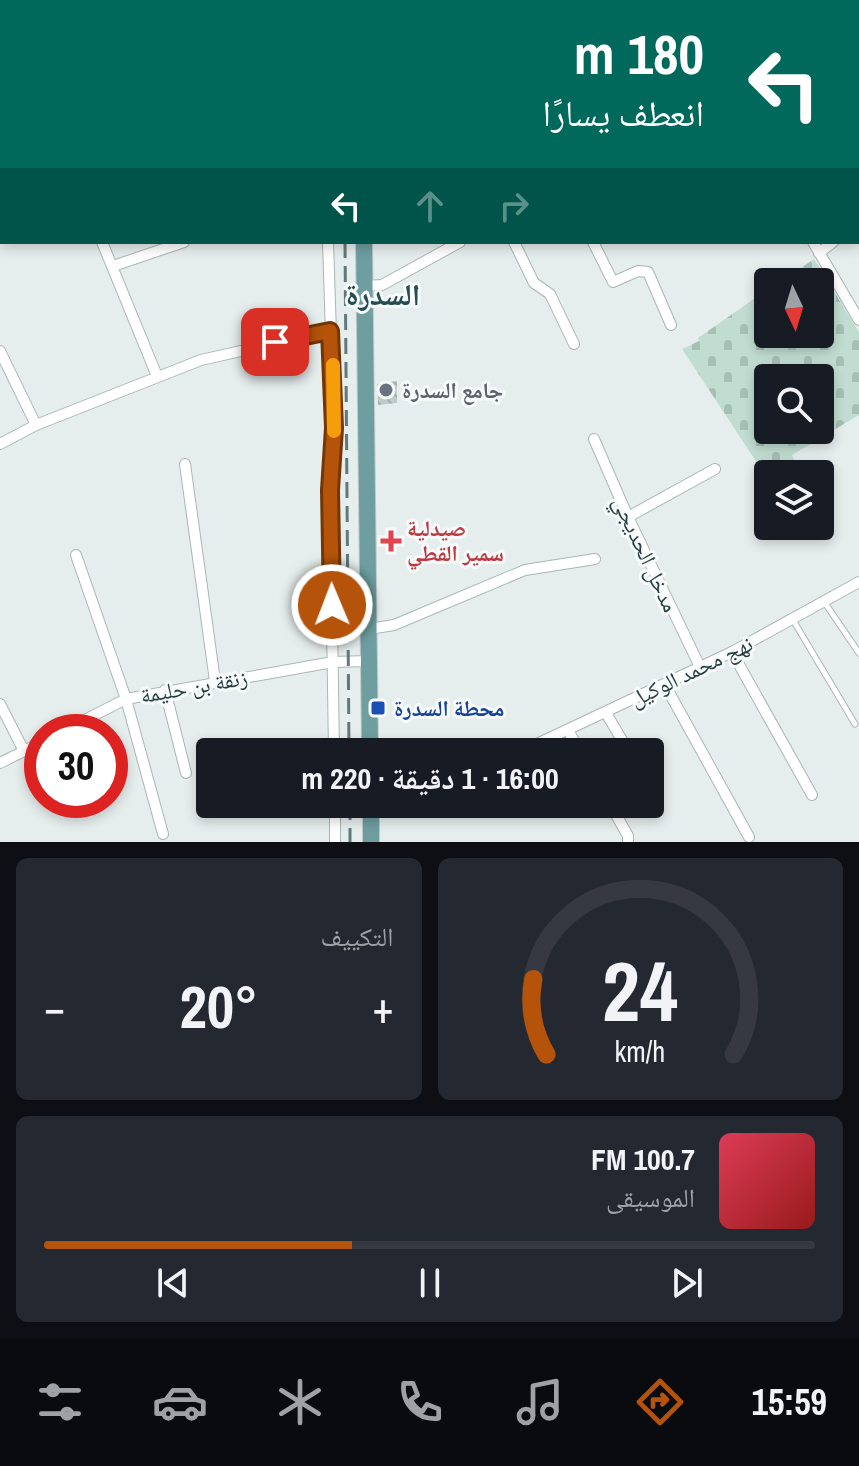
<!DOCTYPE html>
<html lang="ar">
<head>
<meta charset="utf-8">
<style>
  body { margin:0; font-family:"Archivo Narrow","Noto Naskh Arabic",sans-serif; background:#242831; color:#f1f3f6; direction:rtl; height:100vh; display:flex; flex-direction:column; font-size:30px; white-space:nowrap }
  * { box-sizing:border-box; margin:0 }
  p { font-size:26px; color:#9ea1a6 }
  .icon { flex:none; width:44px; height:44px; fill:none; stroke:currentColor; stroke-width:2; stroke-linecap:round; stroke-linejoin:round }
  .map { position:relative; height:842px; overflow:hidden; direction:ltr }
  .details { display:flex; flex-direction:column; gap:16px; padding:16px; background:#0d0f14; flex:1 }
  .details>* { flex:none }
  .hud { position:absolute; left:0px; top:0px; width:860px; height:244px; box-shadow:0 4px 12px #0003; direction:rtl; background:#00695c; color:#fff; overflow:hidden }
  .needle { width:52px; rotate:176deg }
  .controls { position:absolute; left:754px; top:268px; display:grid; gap:16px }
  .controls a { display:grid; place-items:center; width:80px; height:80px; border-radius:8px; background:#171b24; box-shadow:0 4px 12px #0003; font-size:40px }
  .speed { position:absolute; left:24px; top:714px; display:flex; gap:16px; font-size:40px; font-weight:700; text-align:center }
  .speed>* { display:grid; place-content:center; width:104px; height:104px; border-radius:50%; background:#171b24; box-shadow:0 4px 12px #0003; line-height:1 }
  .speed .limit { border:12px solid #d22; background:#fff; color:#111 }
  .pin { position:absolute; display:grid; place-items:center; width:68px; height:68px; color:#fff; margin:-34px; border-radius:16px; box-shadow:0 4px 12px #0006 }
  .me { position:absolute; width:88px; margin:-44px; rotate:359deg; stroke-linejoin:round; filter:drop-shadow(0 0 6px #0008) }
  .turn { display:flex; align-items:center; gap:28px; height:168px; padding:0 24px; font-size:36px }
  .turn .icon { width:104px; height:104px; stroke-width:2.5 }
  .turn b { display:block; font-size:56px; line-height:68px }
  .lanes { display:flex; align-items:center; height:76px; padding:0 24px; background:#0003; justify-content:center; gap:40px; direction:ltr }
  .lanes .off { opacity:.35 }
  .big { font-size:60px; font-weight:700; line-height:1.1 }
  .details .card { flex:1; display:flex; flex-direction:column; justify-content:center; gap:12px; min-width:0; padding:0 28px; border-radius:12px; background:#242831 }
  .details .dial { align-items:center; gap:0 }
  .dial svg { height:208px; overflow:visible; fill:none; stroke:#363941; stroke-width:7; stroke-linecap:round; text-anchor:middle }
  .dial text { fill:#f1f3f6; stroke:none }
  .song { display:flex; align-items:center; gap:24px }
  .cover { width:96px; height:96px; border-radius:12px; background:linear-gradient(135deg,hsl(350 70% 55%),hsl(0 70% 35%)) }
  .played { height:8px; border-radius:4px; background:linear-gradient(90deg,#b45309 40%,#363941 40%) }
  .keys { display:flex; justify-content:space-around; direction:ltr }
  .heat { display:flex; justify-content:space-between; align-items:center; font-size:44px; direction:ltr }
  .details .tiles { flex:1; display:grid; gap:16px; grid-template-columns:1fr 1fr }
  .card:last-child { grid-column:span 2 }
  .trip { position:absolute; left:196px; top:738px; width:468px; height:80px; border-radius:8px; background:#171b24; box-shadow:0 4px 12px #0003; font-weight:700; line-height:80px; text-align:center; direction:rtl }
  .tab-bar { display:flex; height:128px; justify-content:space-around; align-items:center; background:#090b0e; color:#9ea1a6 }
  .tab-bar .icon { width:56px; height:56px }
  .tab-bar .current { color:#b45309 }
  .tab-bar b { font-size:36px; color:#f1f3f6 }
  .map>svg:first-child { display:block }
</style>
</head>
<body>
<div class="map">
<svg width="859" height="842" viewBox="0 0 859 842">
  <defs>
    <pattern id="cemetery-stones" width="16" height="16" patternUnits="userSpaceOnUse" patternTransform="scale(2)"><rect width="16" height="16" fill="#c1ddd1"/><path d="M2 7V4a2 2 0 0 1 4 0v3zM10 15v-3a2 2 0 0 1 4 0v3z" fill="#a6bfb4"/></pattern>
    <pattern id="building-back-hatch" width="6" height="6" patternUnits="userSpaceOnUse" patternTransform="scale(2)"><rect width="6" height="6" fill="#becbca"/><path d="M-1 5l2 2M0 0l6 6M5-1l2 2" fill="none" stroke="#a3afaf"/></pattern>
  </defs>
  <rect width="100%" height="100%" fill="#e6eeed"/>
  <path fill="url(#cemetery-stones)" fill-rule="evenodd" d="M814 259 859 332V415L792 455 794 460 773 474H768L767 478 682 349 699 341 698 338 768 289V334H820V282H780ZM768 378H820V430H768Z"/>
  <polygon fill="url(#building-back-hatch)" points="397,381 397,403 378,405 377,384"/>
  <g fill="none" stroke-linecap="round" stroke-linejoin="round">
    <g stroke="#a9b6b5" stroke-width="7">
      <g id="service">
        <polyline points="825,603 859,653"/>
        <polyline points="793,620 855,724"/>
      </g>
    </g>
    <g stroke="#a9b6b5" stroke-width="12">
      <g id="minor">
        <polyline points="161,0 162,2"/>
        <polyline points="328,0 328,2"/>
        <polyline points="592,0 593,2"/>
        <polyline points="774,0 774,2"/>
        <polyline points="858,107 859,106"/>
        <polyline points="858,222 859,221"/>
        <polyline points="102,242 157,376"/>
        <polyline points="328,242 334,428 330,490 334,752"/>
        <polyline points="514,242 534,283 550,294 574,344"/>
        <polyline points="593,242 613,282 638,271 648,272 671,325"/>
        <polyline points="813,242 859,320"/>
        <polyline points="819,253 833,242"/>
        <polyline points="113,266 184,242"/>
        <polyline points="365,286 382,285 460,242"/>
        <polyline points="0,351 36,425"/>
        <polyline points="594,439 628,517 700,667"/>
        <polyline points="0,444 36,425 201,360 330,331"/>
        <polyline points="185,464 215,681"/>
        <polyline points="628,517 715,469"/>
        <polyline points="76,555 126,699 163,834"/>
        <polyline points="369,629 394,625 525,570 595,559"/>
        <polyline points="732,652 812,795"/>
        <polyline points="665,685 749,837"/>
        <polyline points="165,690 186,773"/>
        <polyline points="0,704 24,751"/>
        <polyline points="606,713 629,752"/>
        <polyline points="568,730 580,752"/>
        <polyline points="61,732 126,699 333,662 369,661"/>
        <polyline points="520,752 732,652 859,582"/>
        <polyline points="0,763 42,742"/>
        <polyline points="335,804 335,842"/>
        <polyline points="610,804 628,836 628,842"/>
        <polyline points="371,805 394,804"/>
      </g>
    </g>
    <g stroke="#a9b6b5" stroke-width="14">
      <g id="tertiary">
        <polyline points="52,2 56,0"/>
        <polyline points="0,27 2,26"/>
      </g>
    </g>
    <g stroke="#c2c9c9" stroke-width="18">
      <g id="primary">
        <polyline points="364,2 364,0"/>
        <polyline points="364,242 370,752"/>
        <polyline points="371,842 371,804"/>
      </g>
    </g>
    <use href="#service" stroke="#fff" stroke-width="5"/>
    <use href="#minor" stroke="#fff" stroke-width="10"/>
    <use href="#tertiary" stroke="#fff" stroke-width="12"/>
    <use href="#primary" stroke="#6e9ea0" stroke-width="16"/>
    <g stroke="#61797a" stroke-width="3" stroke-dasharray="16 8" stroke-linecap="butt">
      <polyline points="342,0 342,2"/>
      <polyline points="345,242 349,752"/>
      <polyline points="350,804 350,842"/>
    </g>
  </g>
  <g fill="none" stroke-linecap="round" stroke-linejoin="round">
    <g stroke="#753606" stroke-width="20">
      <polyline id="route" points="275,342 330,331 334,428 330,490 332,605"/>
    </g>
    <use href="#route" stroke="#b45309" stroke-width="14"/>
    <polyline stroke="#f59e0b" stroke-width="14" points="333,365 334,431"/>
  </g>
  <circle fill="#6b7280" stroke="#f7fafa" stroke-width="3" cx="386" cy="390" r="8"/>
  <path fill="#e0444e" stroke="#f7fafa" stroke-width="3" d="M387 529h8v8h8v8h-8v8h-8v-8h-8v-8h8z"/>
  <rect fill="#1a4fb4" stroke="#f7fafa" stroke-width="3" x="370" y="700" width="16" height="16" rx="4"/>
  <g text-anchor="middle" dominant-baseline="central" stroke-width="6" stroke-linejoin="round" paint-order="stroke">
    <g font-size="22" font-weight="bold" fill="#5b616d" stroke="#f7fafa" text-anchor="start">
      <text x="402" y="390">جامع السدرة</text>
    </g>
    <g font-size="22" font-weight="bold" fill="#be3a42" stroke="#f7fafa" text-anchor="start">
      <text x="407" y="528">صيدلية<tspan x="407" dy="25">سمير القطي</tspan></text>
    </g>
    <g font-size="22" fill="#263e3f" stroke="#f7fafa">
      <text transform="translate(646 554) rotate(65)">مدخل الحديجي</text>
      <text transform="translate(691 671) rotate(-26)">نهج محمد الوكيل</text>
      <text transform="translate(194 686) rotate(-10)">زنقة بن حليمة</text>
    </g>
    <g font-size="22" font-weight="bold" fill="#164399" stroke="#f7fafa" text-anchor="start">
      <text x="394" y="708">محطة السدرة</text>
    </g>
    <g font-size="30" font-weight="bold" fill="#234d50" stroke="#f7fafa">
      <text x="383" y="294">السدرة</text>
    </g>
  </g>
</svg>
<div class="controls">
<a><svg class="needle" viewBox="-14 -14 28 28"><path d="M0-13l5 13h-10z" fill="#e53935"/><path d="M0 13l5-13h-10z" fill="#9ea1a6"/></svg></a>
<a><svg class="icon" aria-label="search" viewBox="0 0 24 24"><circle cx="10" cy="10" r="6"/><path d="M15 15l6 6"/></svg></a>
<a><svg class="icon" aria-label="layers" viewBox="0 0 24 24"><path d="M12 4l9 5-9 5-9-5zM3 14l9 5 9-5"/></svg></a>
</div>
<div class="speed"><div class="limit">30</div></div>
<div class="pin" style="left:275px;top:342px;background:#d93025"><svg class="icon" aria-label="arrive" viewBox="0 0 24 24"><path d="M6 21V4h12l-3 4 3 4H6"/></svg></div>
<svg class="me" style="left:332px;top:605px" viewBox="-20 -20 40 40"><circle r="17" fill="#b45309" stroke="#fff" stroke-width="3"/><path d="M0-11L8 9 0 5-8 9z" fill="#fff"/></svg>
<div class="trip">16:00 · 1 دقيقة · 220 m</div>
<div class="hud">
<div class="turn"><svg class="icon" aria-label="left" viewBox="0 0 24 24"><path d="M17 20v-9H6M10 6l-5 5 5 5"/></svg><div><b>180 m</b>انعطف يسارًا</div></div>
<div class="lanes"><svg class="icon" aria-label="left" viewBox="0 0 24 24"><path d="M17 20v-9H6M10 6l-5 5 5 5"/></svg><svg class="icon off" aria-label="ahead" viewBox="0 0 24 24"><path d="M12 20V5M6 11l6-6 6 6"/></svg><svg class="icon off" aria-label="right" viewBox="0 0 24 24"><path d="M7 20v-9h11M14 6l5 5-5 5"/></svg></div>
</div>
</div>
<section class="details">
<div class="tiles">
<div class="card dial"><svg viewBox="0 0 100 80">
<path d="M14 69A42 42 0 1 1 86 69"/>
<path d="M14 69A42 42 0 0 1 9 40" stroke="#b45309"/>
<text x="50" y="56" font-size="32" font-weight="700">24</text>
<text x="50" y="72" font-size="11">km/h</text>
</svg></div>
<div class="card"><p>التكييف</p>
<div class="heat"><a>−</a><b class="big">20°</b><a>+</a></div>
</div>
<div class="card">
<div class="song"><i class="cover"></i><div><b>100.7 FM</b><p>الموسيقى</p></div></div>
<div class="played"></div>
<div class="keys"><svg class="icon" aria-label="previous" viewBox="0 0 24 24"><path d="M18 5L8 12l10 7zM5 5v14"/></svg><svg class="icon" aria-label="pause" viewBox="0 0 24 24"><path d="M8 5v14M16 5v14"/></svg><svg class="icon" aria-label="next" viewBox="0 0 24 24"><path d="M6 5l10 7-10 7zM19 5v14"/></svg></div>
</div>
</div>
</section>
<nav class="tab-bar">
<b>15:59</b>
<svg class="icon current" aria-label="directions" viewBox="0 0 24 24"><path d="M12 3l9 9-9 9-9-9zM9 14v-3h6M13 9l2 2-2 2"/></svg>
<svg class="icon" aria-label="music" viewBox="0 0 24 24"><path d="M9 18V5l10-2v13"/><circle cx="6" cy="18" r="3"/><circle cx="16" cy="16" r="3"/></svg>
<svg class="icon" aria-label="phone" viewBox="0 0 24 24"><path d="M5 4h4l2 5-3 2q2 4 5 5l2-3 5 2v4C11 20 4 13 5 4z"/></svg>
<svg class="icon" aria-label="climate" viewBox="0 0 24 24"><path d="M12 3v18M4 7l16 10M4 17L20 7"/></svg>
<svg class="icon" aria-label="car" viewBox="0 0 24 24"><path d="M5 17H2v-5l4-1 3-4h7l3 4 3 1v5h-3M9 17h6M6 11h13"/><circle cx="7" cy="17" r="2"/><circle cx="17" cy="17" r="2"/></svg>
<svg class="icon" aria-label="filters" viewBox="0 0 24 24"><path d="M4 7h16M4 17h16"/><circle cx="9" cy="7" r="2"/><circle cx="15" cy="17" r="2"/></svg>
</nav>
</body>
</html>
